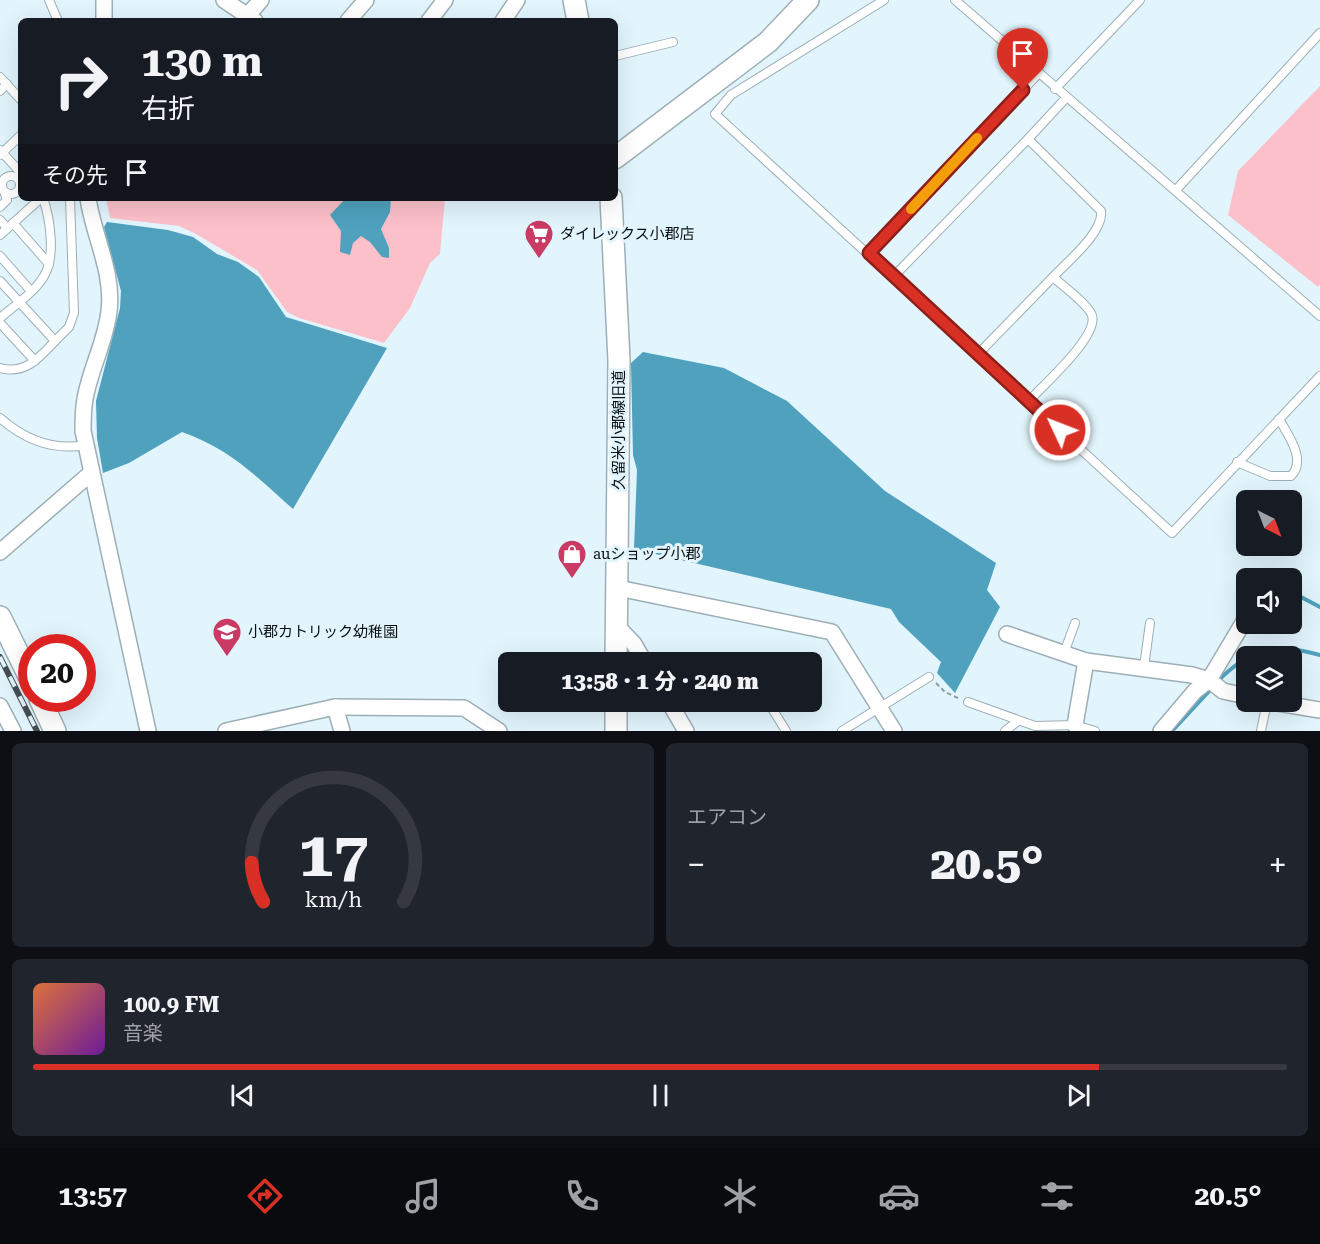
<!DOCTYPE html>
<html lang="ja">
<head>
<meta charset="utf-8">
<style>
  body { margin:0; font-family:"Roboto Serif","Noto Sans JP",serif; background:#20242c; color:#f1f3f6; height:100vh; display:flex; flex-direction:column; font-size:22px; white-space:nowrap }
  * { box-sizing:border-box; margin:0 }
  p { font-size:20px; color:#9ea1a6 }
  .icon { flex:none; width:33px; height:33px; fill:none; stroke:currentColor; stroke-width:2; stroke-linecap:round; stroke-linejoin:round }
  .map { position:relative; height:731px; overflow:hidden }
  .sheet { display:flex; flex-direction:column; gap:12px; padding:12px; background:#0d0f14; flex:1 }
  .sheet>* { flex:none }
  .banner { position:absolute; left:18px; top:18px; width:600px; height:183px; border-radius:9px; box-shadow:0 6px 24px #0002; background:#171b24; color:#f1f3f6; overflow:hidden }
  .needle { width:39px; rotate:138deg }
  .fabs { position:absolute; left:1236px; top:490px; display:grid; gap:12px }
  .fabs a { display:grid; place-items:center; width:66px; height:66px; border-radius:9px; background:#171b24; box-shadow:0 6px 24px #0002; font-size:30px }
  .speed { position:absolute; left:18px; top:634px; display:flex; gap:12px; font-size:30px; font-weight:700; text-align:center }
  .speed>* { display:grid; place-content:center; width:78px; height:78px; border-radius:50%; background:#171b24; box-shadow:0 6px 24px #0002; line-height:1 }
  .speed .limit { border:9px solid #d22; background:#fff; color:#111 }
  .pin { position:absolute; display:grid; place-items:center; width:51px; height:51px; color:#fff; margin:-62px -26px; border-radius:50% 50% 50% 0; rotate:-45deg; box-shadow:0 0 6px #0007 }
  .pin .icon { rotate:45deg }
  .me { position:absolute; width:66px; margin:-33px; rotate:313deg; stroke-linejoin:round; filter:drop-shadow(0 0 4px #0008) }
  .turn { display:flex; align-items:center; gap:21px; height:126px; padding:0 24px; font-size:27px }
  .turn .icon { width:78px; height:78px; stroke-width:2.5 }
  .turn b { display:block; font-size:42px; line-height:51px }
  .then { display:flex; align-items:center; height:57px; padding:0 24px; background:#0003; gap:12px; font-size:22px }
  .big { font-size:45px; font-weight:800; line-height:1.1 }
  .sheet .tile { flex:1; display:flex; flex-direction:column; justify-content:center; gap:9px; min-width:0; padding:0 21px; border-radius:9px; background:#20242c }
  .sheet .dial { align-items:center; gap:0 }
  .dial svg { height:156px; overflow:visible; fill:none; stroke:#363941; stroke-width:7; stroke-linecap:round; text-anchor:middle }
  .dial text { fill:#f1f3f6; stroke:none }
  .song { display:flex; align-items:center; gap:18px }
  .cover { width:72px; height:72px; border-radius:9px; background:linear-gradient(135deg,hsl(20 70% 55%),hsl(280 70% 35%)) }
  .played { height:6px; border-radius:3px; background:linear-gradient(90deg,#d93025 85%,#363941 85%) }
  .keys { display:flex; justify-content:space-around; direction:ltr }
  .heat { display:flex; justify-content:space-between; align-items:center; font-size:33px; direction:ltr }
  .sheet .tiles { flex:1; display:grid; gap:12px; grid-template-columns:1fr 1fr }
  .tile:last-child { grid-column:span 2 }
  .trip { position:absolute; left:498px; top:652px; width:324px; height:60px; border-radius:9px; background:#171b24; box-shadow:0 6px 24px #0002; font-weight:800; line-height:60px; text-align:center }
  .dock { display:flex; height:96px; justify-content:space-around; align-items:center; background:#090b0e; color:#9ea1a6 }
  .dock .icon { width:42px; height:42px }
  .dock .on { color:#d93025 }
  .dock b { font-size:27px; color:#f1f3f6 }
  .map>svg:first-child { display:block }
</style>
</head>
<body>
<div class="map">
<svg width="1320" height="731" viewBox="0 0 1320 731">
  <rect width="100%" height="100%" fill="#e2f5fd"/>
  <g fill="#fcc0ca">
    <polygon points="1320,86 1320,284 1318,287 1228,215 1238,171"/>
    <polygon points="106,198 445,198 440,254 430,263 410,308 384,343 299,318 287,312 257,270 196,234 179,226 110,218"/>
  </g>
  <g fill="#4fa1be">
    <polygon points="346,198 391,198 390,212 381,229 389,248 389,258 382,257 370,242 361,236 353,243 350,255 340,252 341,231 330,215"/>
    <path d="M107 222 168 230 193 237 217 254 238 262 259 277 286 317 387 348 293 509C256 476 230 449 182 432L129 463 103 473 97 438 96 401 120 308 121 291 104 227Z"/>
    <polygon points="643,352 724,368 787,401 885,491 996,563 987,590 1000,607 955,693 937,673 941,662 899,622 891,609 634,549 637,470 633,455 631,363"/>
  </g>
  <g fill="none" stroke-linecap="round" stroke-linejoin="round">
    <g stroke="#4fa1be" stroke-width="4">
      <polyline points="1299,596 1320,607"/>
      <path d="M1218 681C1249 649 1277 642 1320 655"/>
      <polyline points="1172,731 1213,687"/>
    </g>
    <g stroke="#9dafb6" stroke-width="10">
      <g id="lane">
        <polyline points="49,0 58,21"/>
        <polyline points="884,0 731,95 715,114 1172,533 1320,376"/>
        <polyline points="955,0 1320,316"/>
        <polyline points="615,56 673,42"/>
        <polyline points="0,77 21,100"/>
        <polyline points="1055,89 1140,0"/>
        <polyline points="0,91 7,84"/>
        <polyline points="0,150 21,173"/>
        <polyline points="0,155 21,135"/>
        <circle cx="11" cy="185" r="9"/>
        <polyline points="1176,190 1320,33"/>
        <polyline points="0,207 7,200 4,191"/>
        <polyline points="0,220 7,228"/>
        <polyline points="13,223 49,264"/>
        <polyline points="0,235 41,198"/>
        <polyline points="869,253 1038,74"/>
        <polyline points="0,256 30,290"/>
        <polyline points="894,276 1028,139"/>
        <polyline points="0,281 55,341 69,327 74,313 70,198"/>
        <path d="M0 318C14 306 35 292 44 276 56 256 50 218 43 198"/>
        <polyline points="0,323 35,361"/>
        <polyline points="978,354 1053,277"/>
        <path d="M0 368C25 375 39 358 55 341"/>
        <path d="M1029 401C1043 385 1103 333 1091 313 1083 300 1065 288 1053 277 1067 262 1104 232 1101 211L1028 139 1066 98"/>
        <path d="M0 418C25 440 53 451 86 445"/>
        <path d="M1237 462 1270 476H1291C1307 460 1288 435 1279 419"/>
        <polyline points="1064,653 1075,623"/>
        <polyline points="1144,667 1150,623"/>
        <polyline points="768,702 786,731"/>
        <polyline points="968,702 1035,726 1075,725 1095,731"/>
        <polyline points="842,731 929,677"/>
        <polyline points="1005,731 1018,721"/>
        <polyline points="1261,731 1267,702"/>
      </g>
    </g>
    <g stroke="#9dafb6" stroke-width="18">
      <g id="street">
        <polyline points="104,0 104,21"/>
        <polyline points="224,0 255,21"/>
        <polyline points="247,16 261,0"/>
        <polyline points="348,21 366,0"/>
        <polyline points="429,21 445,0"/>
        <polyline points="503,21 517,0"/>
        <path d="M88 198C93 235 114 272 109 311 106 341 90 369 85 399 83 409 83 421 83 431L148 731"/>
        <polyline points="0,552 91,473"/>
        <polyline points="618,588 832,632 894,731"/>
        <polyline points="615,624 634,644 645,663"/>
        <polyline points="1007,634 1086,661 1192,675 1209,680 1223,691 1246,696"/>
        <polyline points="669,702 686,731"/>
        <polyline points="1272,702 1320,710"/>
        <polyline points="0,706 13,731"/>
        <polyline points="335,707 464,708 499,731"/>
        <polyline points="1075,725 1086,661"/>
        <polyline points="226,731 335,707 342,731"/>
        <polyline points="1161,731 1195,691 1209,680 1246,618"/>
      </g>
    </g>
    <g stroke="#9dafb6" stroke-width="24">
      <g id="secondary">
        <polyline points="574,0 578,21"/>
        <polyline points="615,158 768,42 808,0"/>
        <polyline points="611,198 619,360 616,663"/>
        <polyline points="0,617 32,682"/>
        <polyline points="40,699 55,731"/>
        <polyline points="616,702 616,731"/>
      </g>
    </g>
    <polyline stroke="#8f9da3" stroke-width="2" stroke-dasharray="4.5 3" stroke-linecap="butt" points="936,683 945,692 958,698"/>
    <use href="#lane" stroke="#fff" stroke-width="8"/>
    <use href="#street" stroke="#fff" stroke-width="15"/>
    <use href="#secondary" stroke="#fff" stroke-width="21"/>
    <g stroke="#454f53" stroke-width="6">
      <polyline id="rail" points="0,657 37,731"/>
    </g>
    <use href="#rail" stroke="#e2f5fd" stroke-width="4" stroke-dasharray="11" stroke-linecap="butt"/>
  </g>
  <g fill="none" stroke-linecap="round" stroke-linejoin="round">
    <g stroke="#8d1f18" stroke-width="15">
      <polyline id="route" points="1023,90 869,253 1060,430"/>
    </g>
    <use href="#route" stroke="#d93025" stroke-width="10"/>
    <polyline stroke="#f59e0b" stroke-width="10" points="911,209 977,138"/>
  </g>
  <defs>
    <g id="supermarket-pin" transform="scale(1.5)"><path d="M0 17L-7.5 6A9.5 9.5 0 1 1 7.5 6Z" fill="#c93a64" stroke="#e2f5fd"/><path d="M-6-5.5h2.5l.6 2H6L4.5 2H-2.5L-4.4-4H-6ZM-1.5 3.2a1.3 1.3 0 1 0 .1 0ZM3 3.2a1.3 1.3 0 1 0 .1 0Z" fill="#fff"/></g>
    <g id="shop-pin" transform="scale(1.5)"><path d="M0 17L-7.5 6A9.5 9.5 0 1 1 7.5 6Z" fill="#c93a64" stroke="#e2f5fd"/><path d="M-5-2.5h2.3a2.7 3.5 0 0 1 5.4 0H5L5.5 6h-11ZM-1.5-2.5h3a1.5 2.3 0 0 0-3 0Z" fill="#fff"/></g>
    <g id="school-pin" transform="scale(1.5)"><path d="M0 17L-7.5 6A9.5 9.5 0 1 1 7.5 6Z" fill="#c93a64" stroke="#e2f5fd"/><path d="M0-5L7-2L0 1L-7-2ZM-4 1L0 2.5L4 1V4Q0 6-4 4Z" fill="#fff"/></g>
  </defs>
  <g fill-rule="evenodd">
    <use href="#supermarket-pin" x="539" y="234"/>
    <use href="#shop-pin" x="572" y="554"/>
    <use href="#school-pin" x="227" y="632"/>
  </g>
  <g text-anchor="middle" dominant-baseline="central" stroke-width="6" stroke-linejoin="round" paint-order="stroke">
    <g font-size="15" fill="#090f12" stroke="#e2f5fd" text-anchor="start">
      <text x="560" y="234">ダイレックス小郡店</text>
      <text x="593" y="554">auショップ小郡</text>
      <text x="248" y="632">小郡カトリック幼稚園</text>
    </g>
    <g font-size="15" fill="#090f12" stroke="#e2f5fd">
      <text transform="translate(619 430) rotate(-90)">久留米小郡線旧道</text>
    </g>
  </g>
</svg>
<div class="fabs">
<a><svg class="needle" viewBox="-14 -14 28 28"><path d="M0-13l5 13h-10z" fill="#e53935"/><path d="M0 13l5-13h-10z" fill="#9ea1a6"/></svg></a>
<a><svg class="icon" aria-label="sound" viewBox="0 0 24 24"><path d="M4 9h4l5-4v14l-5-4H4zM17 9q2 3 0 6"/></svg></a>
<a><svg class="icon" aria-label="layers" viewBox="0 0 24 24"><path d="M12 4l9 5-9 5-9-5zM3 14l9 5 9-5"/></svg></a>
</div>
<div class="speed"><div class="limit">20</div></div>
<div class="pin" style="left:1023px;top:90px;background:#d93025"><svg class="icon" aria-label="arrive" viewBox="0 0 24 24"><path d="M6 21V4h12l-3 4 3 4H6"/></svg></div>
<svg class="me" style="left:1060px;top:430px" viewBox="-20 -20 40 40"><circle r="17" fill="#d93025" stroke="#fff" stroke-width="3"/><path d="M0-11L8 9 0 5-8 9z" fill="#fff"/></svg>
<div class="trip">13:58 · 1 分 · 240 m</div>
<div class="banner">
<div class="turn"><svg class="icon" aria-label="right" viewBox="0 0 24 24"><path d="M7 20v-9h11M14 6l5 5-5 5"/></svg><div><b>130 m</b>右折</div></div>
<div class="then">その先<svg class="icon" aria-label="arrive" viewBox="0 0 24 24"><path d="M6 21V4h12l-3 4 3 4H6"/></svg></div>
</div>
</div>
<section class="sheet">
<div class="tiles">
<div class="tile dial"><svg viewBox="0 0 100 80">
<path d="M14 69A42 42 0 1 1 86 69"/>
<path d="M14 69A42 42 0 0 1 8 49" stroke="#d93025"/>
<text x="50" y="56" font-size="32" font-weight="700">17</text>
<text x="50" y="72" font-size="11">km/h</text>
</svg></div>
<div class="tile"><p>エアコン</p>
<div class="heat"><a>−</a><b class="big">20.5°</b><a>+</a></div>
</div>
<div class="tile">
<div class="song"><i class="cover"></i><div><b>100.9 FM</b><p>音楽</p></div></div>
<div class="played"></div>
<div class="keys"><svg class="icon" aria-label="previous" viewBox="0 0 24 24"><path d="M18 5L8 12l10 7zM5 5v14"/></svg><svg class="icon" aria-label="pause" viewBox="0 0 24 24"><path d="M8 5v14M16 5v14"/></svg><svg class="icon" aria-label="next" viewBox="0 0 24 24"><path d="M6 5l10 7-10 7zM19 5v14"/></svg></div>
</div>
</div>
</section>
<nav class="dock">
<b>13:57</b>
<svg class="icon on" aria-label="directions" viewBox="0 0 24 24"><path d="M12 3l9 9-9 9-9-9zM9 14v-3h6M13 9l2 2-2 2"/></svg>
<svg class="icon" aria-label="music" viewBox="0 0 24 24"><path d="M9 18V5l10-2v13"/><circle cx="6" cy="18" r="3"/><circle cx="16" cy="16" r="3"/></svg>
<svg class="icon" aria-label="phone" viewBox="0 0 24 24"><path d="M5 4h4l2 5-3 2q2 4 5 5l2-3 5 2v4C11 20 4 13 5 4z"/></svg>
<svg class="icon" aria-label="climate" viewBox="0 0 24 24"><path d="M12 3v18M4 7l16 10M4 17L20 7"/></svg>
<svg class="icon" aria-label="car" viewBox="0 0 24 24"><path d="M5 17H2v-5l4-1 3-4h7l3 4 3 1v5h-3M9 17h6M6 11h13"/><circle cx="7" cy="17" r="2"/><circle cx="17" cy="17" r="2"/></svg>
<svg class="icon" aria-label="filters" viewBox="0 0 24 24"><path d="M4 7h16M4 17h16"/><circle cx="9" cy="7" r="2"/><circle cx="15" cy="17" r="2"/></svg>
<b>20.5°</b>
</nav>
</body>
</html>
